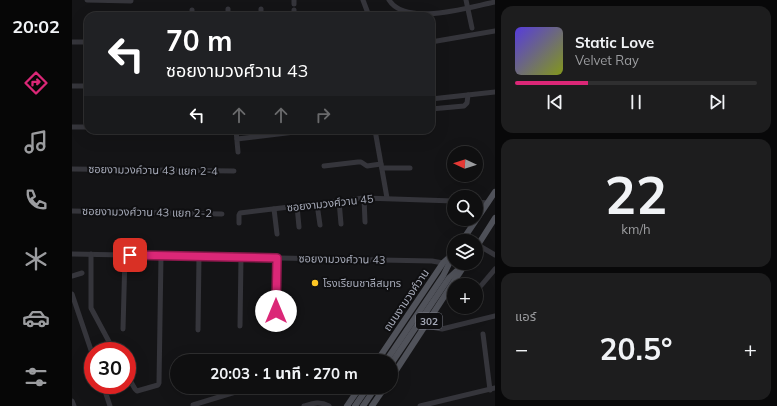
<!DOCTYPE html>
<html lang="th">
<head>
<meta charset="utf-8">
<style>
  body { margin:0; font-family:Mulish,"Noto Sans Thai",sans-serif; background:#1d1d1e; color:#f1f3f6; height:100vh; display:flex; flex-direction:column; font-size:15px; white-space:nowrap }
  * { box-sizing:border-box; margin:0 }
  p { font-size:13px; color:#9b9c9f }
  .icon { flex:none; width:22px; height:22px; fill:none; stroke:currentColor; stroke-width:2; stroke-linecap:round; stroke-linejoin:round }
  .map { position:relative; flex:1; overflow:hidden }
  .details { display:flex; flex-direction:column; gap:6px; padding:6px; background:#080809; width:282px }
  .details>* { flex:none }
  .top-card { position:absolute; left:12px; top:12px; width:351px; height:122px; border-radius:12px; box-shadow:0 4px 16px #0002,0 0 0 1px #2f2f30; background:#202124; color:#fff; overflow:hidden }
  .needle { width:26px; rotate:274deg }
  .fabs { position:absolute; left:375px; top:146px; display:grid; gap:8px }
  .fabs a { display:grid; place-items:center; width:36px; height:36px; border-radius:50%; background:#0f0f10; box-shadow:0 4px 16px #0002,0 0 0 1px #2f2f30; font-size:20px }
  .speed { position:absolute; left:12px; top:342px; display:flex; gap:8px; font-size:20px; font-weight:700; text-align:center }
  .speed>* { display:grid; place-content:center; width:52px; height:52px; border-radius:50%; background:#0f0f10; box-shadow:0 4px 16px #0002,0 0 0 1px #2f2f30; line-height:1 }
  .speed .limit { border:6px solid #d22; background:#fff; color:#111 }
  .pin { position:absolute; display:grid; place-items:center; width:34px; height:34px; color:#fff; margin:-17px; border-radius:8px; box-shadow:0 2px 6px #0006 }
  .me { position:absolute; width:44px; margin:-22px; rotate:0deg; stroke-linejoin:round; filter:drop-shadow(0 0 3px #0008) }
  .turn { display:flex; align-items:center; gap:14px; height:84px; padding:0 16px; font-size:18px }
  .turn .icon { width:52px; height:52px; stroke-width:2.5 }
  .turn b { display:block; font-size:28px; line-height:34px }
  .lanes { display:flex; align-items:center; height:38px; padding:0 16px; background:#0003; justify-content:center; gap:20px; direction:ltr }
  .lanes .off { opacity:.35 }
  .big { font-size:30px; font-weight:700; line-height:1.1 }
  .details .tile { flex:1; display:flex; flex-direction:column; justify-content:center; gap:6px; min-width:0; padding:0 14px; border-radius:12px; background:#1d1d1e }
  .details .dial { align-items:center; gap:0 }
  .dial b { font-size:52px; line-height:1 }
  .song { display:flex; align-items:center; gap:12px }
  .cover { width:48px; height:48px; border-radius:6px; background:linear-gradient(135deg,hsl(250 70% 55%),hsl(70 70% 35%)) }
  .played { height:4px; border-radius:2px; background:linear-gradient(90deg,#db2777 30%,#2f2f30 30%) }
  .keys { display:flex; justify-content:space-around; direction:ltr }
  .heat { display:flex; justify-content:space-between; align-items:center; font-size:22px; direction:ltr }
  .trip { position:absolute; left:98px; top:354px; width:228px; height:40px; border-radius:20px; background:#0f0f10; box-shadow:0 4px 16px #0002,0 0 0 1px #2f2f30; font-weight:700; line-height:40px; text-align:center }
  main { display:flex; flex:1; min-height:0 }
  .tab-bar { display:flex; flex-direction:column; width:72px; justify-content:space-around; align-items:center; background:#060606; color:#9b9c9f }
  .tab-bar .icon { width:28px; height:28px }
  .tab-bar .on { color:#db2777 }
  .tab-bar b { font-size:18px; color:#f1f3f6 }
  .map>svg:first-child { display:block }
</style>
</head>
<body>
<main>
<nav class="tab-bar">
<b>20:02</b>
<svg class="icon on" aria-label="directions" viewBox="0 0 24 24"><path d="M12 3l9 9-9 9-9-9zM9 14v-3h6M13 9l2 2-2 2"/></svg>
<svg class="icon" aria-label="music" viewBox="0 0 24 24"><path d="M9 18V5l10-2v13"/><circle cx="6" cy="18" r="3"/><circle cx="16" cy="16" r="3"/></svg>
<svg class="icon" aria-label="phone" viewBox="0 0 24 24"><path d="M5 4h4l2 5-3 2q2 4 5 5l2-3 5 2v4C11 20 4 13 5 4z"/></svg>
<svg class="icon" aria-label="climate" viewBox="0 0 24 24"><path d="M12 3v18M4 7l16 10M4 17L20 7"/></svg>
<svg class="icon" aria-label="car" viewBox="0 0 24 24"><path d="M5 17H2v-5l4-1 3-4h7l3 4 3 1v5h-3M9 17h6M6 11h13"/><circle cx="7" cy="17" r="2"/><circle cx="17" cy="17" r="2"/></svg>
<svg class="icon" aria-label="filters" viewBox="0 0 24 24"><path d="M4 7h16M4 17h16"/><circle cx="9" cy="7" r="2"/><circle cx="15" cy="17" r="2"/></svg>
</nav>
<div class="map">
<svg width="423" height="406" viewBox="0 0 423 406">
  <rect width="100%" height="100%" fill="#141416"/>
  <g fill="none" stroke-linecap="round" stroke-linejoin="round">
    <g stroke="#35353b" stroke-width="5">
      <polyline points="15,0 59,1"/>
      <polyline points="222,0 222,4"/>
      <polyline points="291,0 297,16"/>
      <path d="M317 0C334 27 397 7 423 2"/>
      <polyline points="394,0 400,28"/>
      <polyline points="156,9 156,16"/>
      <polyline points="189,9 189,16"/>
      <polyline points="120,10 120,16"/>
      <polyline points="222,16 222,10"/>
      <polyline points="0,42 16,42"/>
      <polyline points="359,42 423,31"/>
      <polyline points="0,86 16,86"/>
      <polyline points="359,99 423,92"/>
      <polyline points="359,109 392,106 395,103 396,95"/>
      <polyline points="0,127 16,127"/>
      <polyline points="143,130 145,130"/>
      <polyline points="164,130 166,152"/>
      <polyline points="303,130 315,198"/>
      <polyline points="165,139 239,130"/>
      <polyline points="252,166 286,162 289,162 295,166 309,164"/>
      <polyline points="310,168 338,168"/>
      <polyline points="0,169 162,171"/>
      <polyline points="292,198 293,222"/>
      <polyline points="267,201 269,224"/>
      <polyline points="404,202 416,203"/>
      <polyline points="245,204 248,225"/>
      <polyline points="225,206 227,227"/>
      <polyline points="202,209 205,234"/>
      <polyline points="0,211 150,214"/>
      <polyline points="167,223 167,215 168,213 292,198 382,201"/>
      <polyline points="406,245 423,255"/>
      <polyline points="0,254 360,261 371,263"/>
      <polyline points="19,254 19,308 42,351"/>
      <polyline points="0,276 10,273"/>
      <polyline points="407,288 423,269"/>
      <polyline points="0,294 21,356"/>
      <polyline points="204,324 205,258"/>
      <polyline points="168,326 169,257"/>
      <polyline points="354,326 370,329 423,316"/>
      <polyline points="51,329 53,255"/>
      <polyline points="126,330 127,256"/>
      <polyline points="411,334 418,390"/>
      <polyline points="267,361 279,358 286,361"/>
      <polyline points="55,375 63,389 65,391 86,385 87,383 89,256"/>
      <polyline points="31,385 38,406"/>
      <polyline points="0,401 2,406"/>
      <polyline points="121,405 180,387"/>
      <path d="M232 406C242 403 248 401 257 406"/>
      <polyline points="348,406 423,388"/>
    </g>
    <g stroke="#50525a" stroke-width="6">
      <polyline points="390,241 423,192"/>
      <polyline points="404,248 423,218"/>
      <polyline points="305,361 371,263 382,253"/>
      <polyline points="314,361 371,276 381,256"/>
      <polyline points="319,364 377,278 389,267"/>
      <polyline points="319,378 394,263"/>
      <polyline points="275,406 288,387"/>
      <polyline points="283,406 296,387"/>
      <polyline points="291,406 304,387"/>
      <polyline points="300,406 313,387"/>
    </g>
  </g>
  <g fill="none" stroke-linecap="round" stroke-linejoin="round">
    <g stroke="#8e194d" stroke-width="10">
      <polyline id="route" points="58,255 205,258 204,311"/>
    </g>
    <use href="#route" stroke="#db2777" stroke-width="7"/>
  </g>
  <circle fill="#fdc624" stroke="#0f0f11" stroke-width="1.5" cx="243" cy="283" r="4"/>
  <g text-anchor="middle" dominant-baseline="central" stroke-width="4" stroke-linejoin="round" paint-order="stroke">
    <rect fill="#0f0f11" stroke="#787b85" stroke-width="1" x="344" y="313" width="26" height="16" rx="3"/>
    <g font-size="10" font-weight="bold" fill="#a5a9b7">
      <text x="357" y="321">302</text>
    </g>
    <g font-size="11" fill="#a5a9b7" stroke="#0f0f11">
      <text transform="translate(81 170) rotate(1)">ซอยงามวงค์วาน 43 แยก 2-4</text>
      <text transform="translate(258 203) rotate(-6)">ซอยงามวงศ์วาน 45</text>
      <text transform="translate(75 212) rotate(1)">ซอยงามวงศ์วาน 43 แยก 2-2</text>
      <text transform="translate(270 259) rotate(1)">ซอยงามวงศ์วาน 43</text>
      <text transform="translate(334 300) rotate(-56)">ถนนงามวงศ์วาน</text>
    </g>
    <g font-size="11" fill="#a5a9b7" stroke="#0f0f11" text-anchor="start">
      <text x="251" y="283">โรงเรียนชาลีสมุทร</text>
    </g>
  </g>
</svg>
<div class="fabs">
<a><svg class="needle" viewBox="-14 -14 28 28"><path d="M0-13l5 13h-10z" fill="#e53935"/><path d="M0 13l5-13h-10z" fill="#9b9c9f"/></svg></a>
<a><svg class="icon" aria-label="search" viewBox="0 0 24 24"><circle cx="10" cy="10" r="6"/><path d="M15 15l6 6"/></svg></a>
<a><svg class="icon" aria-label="layers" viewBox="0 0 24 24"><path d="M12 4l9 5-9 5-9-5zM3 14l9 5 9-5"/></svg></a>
<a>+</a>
</div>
<div class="speed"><div class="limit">30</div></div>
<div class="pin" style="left:58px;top:255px;background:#d93025"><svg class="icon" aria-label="arrive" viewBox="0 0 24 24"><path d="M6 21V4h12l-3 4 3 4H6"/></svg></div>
<svg class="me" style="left:204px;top:311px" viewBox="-20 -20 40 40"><circle r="19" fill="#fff"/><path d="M0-13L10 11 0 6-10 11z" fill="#db2777"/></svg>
<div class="trip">20:03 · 1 นาที · 270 m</div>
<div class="top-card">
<div class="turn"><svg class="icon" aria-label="left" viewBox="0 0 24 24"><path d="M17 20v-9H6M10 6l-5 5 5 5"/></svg><div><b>70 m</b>ซอยงามวงศ์วาน 43</div></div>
<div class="lanes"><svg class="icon" aria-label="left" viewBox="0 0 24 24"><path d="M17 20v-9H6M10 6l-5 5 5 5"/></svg><svg class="icon off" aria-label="ahead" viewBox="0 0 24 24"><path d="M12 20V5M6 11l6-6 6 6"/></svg><svg class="icon off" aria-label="ahead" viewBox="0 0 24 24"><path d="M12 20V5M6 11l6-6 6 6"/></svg><svg class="icon off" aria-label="right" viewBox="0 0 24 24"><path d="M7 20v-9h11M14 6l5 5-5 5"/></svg></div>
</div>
</div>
<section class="details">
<div class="tile">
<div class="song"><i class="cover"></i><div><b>Static Love</b><p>Velvet Ray</p></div></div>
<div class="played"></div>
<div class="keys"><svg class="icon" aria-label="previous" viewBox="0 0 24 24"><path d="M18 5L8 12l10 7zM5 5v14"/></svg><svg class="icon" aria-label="pause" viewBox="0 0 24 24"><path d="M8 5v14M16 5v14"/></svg><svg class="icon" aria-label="next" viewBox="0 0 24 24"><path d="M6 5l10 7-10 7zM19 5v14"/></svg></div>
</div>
<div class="tile dial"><b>22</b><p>km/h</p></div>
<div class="tile"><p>แอร์</p>
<div class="heat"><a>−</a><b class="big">20.5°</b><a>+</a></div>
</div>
</section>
</main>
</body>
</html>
